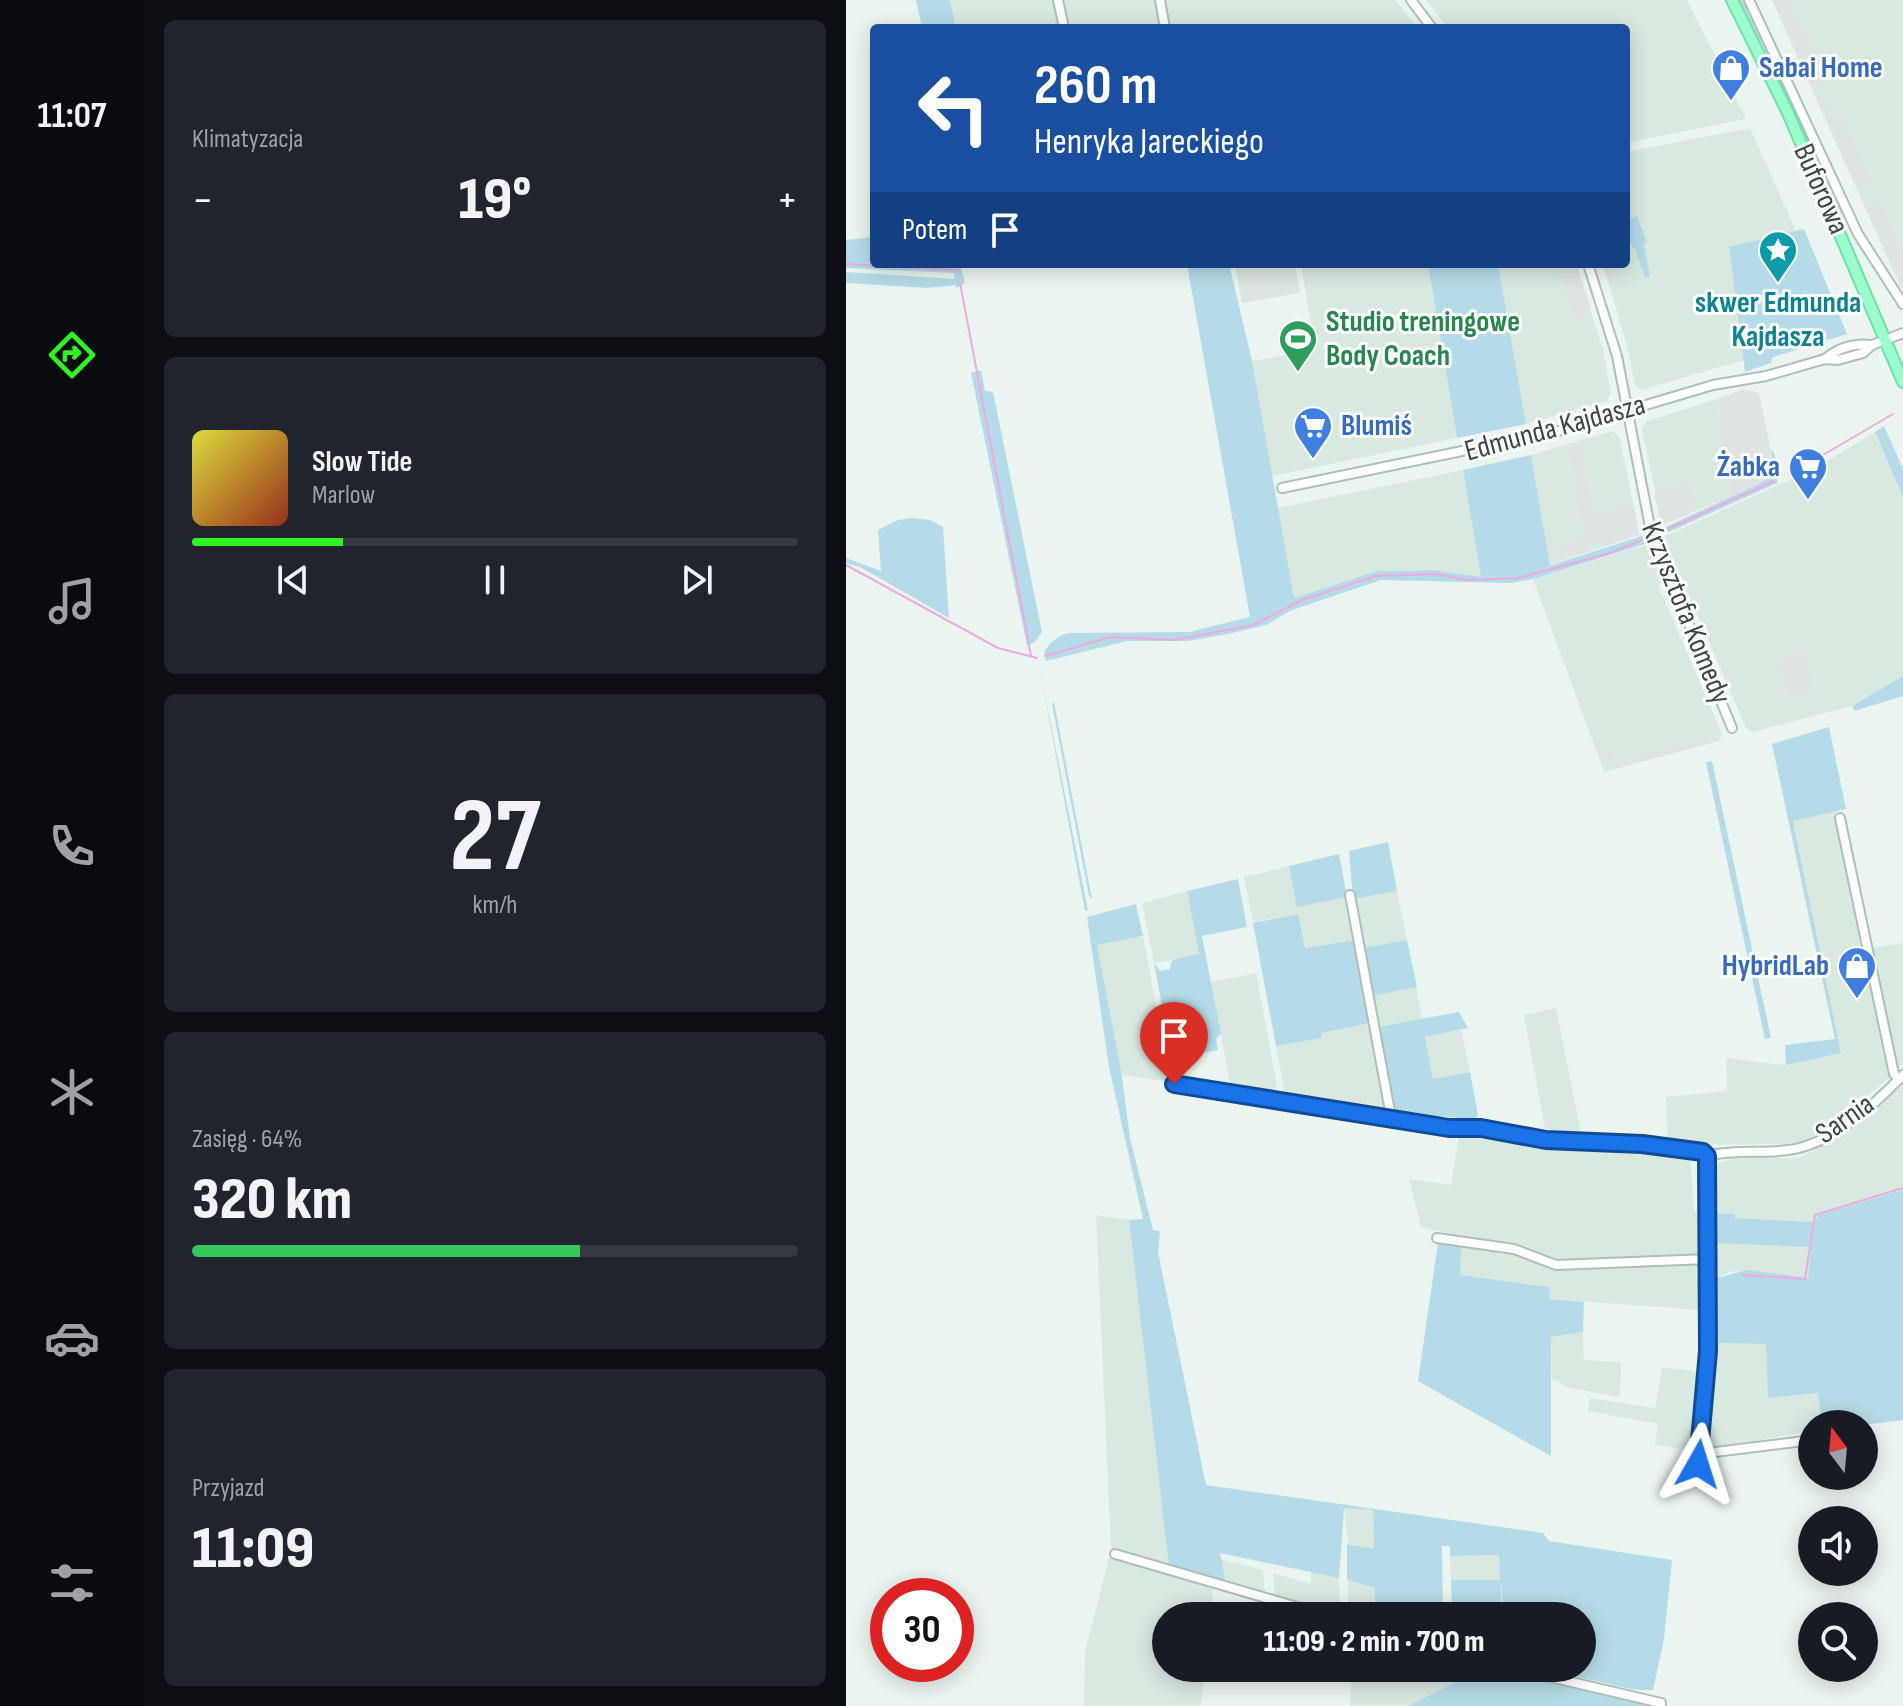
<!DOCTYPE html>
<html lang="pl">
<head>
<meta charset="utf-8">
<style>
  body { margin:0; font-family:"Sofia Sans Condensed",sans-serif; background:#20242c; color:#f1f3f6; height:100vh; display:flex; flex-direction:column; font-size:30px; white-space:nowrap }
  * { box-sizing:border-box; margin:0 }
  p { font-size:26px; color:#9ea1a6 }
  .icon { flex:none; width:44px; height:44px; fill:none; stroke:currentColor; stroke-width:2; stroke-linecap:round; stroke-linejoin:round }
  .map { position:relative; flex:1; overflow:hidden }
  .details { display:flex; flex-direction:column; gap:20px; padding:20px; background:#0d0f14; width:702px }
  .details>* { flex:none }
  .hud { position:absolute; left:24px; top:24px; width:760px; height:244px; border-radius:8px; box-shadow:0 4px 20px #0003; background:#1a4fa0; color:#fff; overflow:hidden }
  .needle { width:52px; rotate:344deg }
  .tools { position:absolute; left:952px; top:1410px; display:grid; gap:16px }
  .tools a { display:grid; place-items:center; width:80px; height:80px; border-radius:50%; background:#171b24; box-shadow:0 4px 20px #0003; font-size:40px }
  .speed { position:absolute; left:24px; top:1578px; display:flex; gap:16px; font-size:40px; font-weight:700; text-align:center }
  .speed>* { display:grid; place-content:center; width:104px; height:104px; border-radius:50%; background:#171b24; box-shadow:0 4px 20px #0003; line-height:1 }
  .speed .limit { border:12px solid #d22; background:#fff; color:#111 }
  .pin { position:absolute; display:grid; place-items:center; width:68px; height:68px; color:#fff; margin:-82px -34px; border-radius:50% 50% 50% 0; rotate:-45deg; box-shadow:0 0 8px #0007 }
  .pin .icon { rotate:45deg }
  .me { position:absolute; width:88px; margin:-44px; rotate:6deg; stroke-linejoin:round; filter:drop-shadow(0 0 6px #0008) }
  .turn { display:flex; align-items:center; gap:28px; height:168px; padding:0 32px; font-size:36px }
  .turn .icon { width:104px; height:104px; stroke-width:2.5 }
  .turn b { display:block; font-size:56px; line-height:68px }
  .then { display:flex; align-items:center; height:76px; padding:0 32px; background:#0003; gap:16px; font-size:30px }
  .big { font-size:60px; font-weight:800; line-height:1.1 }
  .details .tile { flex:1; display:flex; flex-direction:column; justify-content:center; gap:12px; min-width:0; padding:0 28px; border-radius:12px; background:#20242c }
  .details .dial { align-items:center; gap:0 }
  .dial b { font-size:104px; line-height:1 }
  .song { display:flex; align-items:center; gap:24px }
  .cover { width:96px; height:96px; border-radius:12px; background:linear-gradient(135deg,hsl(60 70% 55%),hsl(10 70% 35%)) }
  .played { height:8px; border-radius:4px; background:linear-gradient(90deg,#2ef522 25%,#363941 25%) }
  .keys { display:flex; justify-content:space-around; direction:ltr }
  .heat { display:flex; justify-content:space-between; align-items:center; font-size:44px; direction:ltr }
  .charge { height:12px; border-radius:6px; background:linear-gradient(90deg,#34c759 64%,#363941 0) }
  .trip { position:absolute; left:306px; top:1602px; width:444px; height:80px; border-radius:40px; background:#171b24; box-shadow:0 4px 20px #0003; font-weight:800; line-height:80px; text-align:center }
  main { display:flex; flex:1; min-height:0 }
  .dock { display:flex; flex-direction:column; width:144px; justify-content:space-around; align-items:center; background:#090b0e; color:#9ea1a6 }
  .dock .icon { width:56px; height:56px }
  .dock .current { color:#2ef522 }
  .dock b { font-size:36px; color:#f1f3f6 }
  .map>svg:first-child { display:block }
</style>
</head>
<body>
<main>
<nav class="dock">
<b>11:07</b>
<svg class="icon current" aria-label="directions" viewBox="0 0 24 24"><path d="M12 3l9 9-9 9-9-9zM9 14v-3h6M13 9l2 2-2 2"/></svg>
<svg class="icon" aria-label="music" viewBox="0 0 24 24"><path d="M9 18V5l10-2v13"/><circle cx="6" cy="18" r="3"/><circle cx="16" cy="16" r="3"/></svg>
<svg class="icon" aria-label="phone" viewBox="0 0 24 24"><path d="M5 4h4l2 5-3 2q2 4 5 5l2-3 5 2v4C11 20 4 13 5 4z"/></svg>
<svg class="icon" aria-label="climate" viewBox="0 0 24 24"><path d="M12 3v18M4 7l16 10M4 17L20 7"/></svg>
<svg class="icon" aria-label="car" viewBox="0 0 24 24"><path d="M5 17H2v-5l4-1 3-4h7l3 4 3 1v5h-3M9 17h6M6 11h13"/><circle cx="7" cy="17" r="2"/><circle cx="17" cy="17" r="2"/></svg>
<svg class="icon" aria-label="filters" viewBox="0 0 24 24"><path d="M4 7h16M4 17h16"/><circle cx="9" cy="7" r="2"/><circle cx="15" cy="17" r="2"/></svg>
</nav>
<section class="details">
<div class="tile"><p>Klimatyzacja</p>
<div class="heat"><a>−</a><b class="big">19°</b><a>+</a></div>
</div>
<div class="tile">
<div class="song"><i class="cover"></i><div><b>Slow Tide</b><p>Marlow</p></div></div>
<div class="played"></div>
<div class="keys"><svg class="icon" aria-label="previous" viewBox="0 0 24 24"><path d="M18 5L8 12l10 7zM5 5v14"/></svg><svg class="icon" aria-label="pause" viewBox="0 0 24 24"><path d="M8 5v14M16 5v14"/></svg><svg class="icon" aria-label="next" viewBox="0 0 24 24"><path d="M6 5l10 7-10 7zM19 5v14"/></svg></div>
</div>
<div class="tile dial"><b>27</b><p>km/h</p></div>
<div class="tile"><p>Zasięg · 64%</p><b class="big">320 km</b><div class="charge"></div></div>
<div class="tile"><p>Przyjazd</p><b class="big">11:09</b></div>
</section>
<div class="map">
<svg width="1057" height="1706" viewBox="0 0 1057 1706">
  <rect width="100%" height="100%" fill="#ebf5f0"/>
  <g fill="#d9e9e0">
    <polygon points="104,0 550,0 571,28 110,28"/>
    <polygon points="580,0 841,0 900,119 780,143 780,28 602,28"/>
    <polygon points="926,0 1057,0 1057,288 1055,288"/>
    <polygon points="904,128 950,231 883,248 898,360 795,390 789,386 782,350 757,264 780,264 780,152"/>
    <polygon points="455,264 582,264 611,438 426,476 406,361 469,350"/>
    <polygon points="652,264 730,264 757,350 765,393 760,401 680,424"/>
    <polygon points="874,398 872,438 886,496 816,525 796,429 801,421"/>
    <polygon points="766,431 773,436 794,535 704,565 685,455"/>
    <polygon points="1029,432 1057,497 1057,676 1006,706 907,732 900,728 834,574 812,585 876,734 873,741 758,772 687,579 797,546 970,468"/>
    <polygon points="617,470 635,577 587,570 531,571 448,598 431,508"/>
    <polygon points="989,811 1044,1077 1006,1109 962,1140 939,1144 822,1145 820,1097 881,1091 880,1058 939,1065 995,1053 947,820"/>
    <polygon points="443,866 451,906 501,897 509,940 459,948 452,914 407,922 398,877"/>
    <polygon points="341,891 353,955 308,963 296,903"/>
    <polygon points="551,891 561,940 516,948 507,899"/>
    <polygon points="297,936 324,1079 322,1082 276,1075 251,945"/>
    <polygon points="1057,943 1057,1064 1051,1071 1025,948"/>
    <polygon points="410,973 431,1086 427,1091 384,1084 365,982"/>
    <polygon points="570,987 576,1019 532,1027 526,996"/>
    <polygon points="710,1008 734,1128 731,1133 699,1129 678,1015"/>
    <polygon points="524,1023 542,1110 539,1113 443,1099 439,1095 430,1046 475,1038 474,1033"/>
    <polygon points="615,1030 624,1072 587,1079 579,1037"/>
    <polygon points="1057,1084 1057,1190 968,1222 888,1218 888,1214 866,1213 867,1172 872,1163 891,1157 953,1158 1005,1129"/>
    <polygon points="639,1134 729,1148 776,1148 844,1156 848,1211 855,1212 855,1310 704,1299 703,1287 613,1275 614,1236 575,1227 563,1179 605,1185 613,1135 638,1140"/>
    <polygon points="250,1215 283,1220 323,1567 369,1581 364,1616 320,1616 320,1668 359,1668 355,1706 238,1706 239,1652 265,1550"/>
    <polygon points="866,1243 965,1247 962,1278 886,1271 867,1279"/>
    <polygon points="737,1332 738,1360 775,1362 774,1397 718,1387 713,1381 706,1380 705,1337"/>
    <polygon points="866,1343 920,1344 922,1398 973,1393 976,1424 966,1424 966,1431 848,1451 809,1445 812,1424 742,1411 744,1398 809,1408 816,1367 864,1373"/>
    <polygon points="498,1507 527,1510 528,1550 502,1543"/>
    <polygon points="654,1555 654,1580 605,1580 604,1556"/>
    <polygon points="375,1559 417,1570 419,1592 416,1594 380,1584"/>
    <polygon points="465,1570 493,1578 494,1613 491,1615 433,1599 429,1594 427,1573 465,1584"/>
    <polygon points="502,1580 529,1588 529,1616 502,1615"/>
    <polygon points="506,1668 638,1668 562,1706 504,1706"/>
  </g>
  <polygon fill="#dce5df" points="389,264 449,264 454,293 396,303"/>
  <g fill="#b5dbe8">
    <polygon points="70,0 104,0 110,28 76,28"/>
    <polygon points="891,0 898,0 994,204 998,228 924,59"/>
    <polygon points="791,216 801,242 798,244 804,277 799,278 789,248 787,248 780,232 780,220"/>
    <polygon points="958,229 1001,334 927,357 925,363 899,372 883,247"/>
    <polygon points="28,237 28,264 114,264 119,283 110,288 109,285 82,288 0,283 0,272 109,279 108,273 0,268 0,240"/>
    <path d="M341 264H383L406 361 448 598 531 571 587 570 635 577 617 470 685 455 704 565 700 567 799 535 802 543 687 579 665 583 535 580 446 610 420 625 382 634 342 641H281L200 661 198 652C204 642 211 636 223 633L343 632 404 617Z"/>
    <polygon points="582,264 652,264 680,424 611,438"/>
    <polygon points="135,370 139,391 147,392 196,632 188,643 181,645 125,373"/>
    <polygon points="1038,426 1057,469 1057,497 1029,432"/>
    <polygon points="927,451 932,464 931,483 812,537 811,531 912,484 901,456"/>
    <polygon points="66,518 84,520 97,527 103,618 16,568 0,563 0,558 35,571 32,530 52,520"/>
    <polygon points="193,665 242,910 239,911"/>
    <polygon points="1057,676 1057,696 1008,711 1006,706"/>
    <polygon points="208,702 246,899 243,896 206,704"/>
    <polygon points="983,727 1000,809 947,821 995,1053 940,1065 939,1045 989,1039 926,744"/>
    <polygon points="866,761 925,1038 919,1039 860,762"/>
    <polygon points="542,842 551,891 507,899 503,851"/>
    <polygon points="493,854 501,897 451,907 443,866"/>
    <polygon points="392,879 401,927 356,936 375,1034 370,1039 372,1050 326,1058 308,963 314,971 324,969 326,960 353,954 341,891"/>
    <polygon points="290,904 297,936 251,945 275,1070 284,1138 307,1230 314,1231 312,1252 360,1485 697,1533 703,1541 826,1560 818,1639 807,1690 789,1690 694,1668 736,1668 736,1616 657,1616 655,1580 655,1616 606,1616 605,1580 654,1580 653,1555 604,1556 604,1546 596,1546 597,1616 529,1616 529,1588 501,1580 501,1544 528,1549 527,1510 498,1508 493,1578 374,1553 380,1584 323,1567 283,1220 297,1219 263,1067 241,917"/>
    <polygon points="452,914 459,948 509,940 524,1023 475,1033 476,1038 430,1046 407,923"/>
    <polygon points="561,940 571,987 526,996 516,948"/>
    <polygon points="613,1012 622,1028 579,1037 587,1079 624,1072 632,1115 628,1120 595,1116 595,1121 555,1116 547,1111 532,1027"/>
    <polygon points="1057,1190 1057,1420 1018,1425 976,1424 972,1393 922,1398 920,1344 866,1343 867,1279 901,1270 962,1278 965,1247 866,1243 866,1213 888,1214 889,1218 968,1222 973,1215"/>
    <polygon points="592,1243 615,1246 614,1275 703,1287 704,1299 738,1302 737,1332 705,1337 705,1456 572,1381"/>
    <polygon points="638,1668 655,1668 801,1706 562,1706"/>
  </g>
  <g fill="#dfe4e1">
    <polygon points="926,0 943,0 981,81 967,88"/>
    <polygon points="978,96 991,124 999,121 1025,181 1011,187 972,98"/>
    <polygon points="1031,195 1057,253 1056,287 1018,201"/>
    <polygon points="715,264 730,264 745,308 739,310 741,317 729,320 713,272"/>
    <polygon points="897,389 913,393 930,475 886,496 872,438 874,398"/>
    <polygon points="734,443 747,515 785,504 792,528 784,532 785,537 761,545 759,539 745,544 746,549 712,559 708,547 744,535 738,535 723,446"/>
    <polygon points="843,480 849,504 842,507 844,514 823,522 821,517 814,518 808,494"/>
    <polygon points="960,650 968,693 945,699 931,665"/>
    <polygon points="865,737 866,743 771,768 769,763 763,764 759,751 764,749 769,762"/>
  </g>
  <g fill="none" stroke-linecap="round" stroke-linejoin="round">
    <g stroke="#efa9e1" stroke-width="2">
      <polyline points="0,264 111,270"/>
      <polyline points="114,283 185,656"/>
      <polyline points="948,472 1047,414"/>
      <polyline points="815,532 928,481"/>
      <polyline points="0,565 152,648 191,658"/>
      <polyline points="199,656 264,637 329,640 407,625 456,600 530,576 590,574 621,580 672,578 761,554 796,540"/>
      <polyline points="896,1275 959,1279 969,1215 1057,1188"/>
    </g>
    <g stroke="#adc0b5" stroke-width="12">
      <g id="minor">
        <polyline points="212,0 218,28"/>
        <polyline points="314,0 319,28"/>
        <polyline points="565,0 586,28"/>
        <polyline points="903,0 1012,234 1057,304"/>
        <polyline points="742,264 771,356 805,532 886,728"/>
        <path d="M979 359C992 348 1009 343 1026 345"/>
        <polyline points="436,488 709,432 867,385 920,376 979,359 992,360 1017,353 1026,345 1057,333"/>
        <polyline points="994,818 1048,1074 1053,1079"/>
        <polyline points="504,895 545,1117"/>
        <polyline points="328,1084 603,1128 635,1128 700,1140 796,1144 857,1152 861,1156"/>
        <path d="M861 1156C888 1149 915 1154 942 1150 985 1145 1028 1105 1057 1075"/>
        <polyline points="591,1238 668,1249 710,1265 862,1259"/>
        <polyline points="853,1454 966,1440"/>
        <polyline points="852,1464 862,1351 861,1156"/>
        <polyline points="269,1554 482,1616"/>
        <polyline points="666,1668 815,1703 815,1706"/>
      </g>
    </g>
    <g stroke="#6ce2a6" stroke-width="14">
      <polyline id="major" points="886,0 942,113 1057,382"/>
    </g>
    <use href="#minor" stroke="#fff" stroke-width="8"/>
    <use href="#major" stroke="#9dfccd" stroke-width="10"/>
  </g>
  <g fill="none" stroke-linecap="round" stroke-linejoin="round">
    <g stroke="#114b97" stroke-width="20">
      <polyline id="route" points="328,1084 603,1128 635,1128 700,1140 796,1144 857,1152 861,1156 862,1351 852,1464"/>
    </g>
    <use href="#route" stroke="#1a73e8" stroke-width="14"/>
  </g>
  <defs>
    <g id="shop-pin" transform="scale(2)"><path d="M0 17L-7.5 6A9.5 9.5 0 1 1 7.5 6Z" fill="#3f7fe0" stroke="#fff"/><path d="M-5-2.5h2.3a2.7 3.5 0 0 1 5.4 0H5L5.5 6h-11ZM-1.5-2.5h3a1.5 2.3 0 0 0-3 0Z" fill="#fff"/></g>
    <g id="sight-pin" transform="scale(2)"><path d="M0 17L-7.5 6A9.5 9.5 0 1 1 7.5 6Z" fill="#0f9aa8" stroke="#fff"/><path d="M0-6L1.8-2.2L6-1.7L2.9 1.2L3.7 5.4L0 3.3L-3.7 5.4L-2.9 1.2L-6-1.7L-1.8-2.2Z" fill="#fff"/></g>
    <g id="stadium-pin" transform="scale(2)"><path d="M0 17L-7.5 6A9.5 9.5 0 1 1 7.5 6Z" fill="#2e9e5b" stroke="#fff"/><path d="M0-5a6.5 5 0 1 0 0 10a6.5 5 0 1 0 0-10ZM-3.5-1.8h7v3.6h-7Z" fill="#fff"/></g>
    <g id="supermarket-pin" transform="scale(2)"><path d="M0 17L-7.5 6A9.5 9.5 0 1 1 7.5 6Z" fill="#3f7fe0" stroke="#fff"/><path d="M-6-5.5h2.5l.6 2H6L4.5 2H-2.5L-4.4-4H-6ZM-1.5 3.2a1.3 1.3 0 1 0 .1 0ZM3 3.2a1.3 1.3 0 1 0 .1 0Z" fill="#fff"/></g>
  </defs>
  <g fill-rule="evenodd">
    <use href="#shop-pin" x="885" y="68"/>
    <use href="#sight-pin" x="932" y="250"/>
    <use href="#stadium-pin" x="452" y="339"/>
    <use href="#supermarket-pin" x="467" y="426"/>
    <use href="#supermarket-pin" x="962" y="467"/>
    <use href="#shop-pin" x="1011" y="966"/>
  </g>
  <g text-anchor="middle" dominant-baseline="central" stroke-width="6" stroke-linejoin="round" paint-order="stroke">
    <g font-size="30" font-weight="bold" fill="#366cbe" stroke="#fff" text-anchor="start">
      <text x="913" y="68">Sabai Home</text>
      <text x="495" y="426">Blumiś</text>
      <text x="934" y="467" text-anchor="end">Żabka</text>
      <text x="983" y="966" text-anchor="end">HybridLab</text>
    </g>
    <g font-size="30" fill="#39493f" stroke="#fff">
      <text transform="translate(975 189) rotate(66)">Buforowa</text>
      <text transform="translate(709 428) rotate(-15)">Edmunda Kajdasza</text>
      <text transform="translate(840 613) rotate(68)">Krzysztofa Komedy</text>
      <text transform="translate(999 1119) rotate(-35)">Sarnia</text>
    </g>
    <g font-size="30" font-weight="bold" fill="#0d838f" stroke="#fff">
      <text x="932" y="303">skwer Edmunda<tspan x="932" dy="34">Kajdasza</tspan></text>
    </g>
    <g font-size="30" font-weight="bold" fill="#27864d" stroke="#fff" text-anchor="start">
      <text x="480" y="322">Studio treningowe<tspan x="480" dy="34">Body Coach</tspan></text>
    </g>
  </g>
</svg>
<div class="tools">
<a><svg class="needle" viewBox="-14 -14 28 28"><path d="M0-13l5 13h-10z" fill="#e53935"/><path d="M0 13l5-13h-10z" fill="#9ea1a6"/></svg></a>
<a><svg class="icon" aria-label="sound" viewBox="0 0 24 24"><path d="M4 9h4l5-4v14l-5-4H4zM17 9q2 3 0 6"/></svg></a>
<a><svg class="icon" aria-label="search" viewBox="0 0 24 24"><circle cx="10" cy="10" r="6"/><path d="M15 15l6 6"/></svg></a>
</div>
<div class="speed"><div class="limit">30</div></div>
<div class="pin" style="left:328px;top:1084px;background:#d93025"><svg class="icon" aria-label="arrive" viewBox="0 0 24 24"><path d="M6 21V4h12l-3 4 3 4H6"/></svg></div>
<svg class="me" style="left:852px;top:1464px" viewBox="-20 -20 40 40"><path d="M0-17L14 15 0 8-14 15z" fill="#1a73e8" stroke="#fff" stroke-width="4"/></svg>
<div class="trip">11:09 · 2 min · 700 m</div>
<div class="hud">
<div class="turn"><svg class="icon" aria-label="left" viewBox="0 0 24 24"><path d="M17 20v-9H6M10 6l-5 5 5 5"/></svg><div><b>260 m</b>Henryka Jareckiego</div></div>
<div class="then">Potem<svg class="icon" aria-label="arrive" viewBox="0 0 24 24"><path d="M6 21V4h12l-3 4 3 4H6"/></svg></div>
</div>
</div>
</main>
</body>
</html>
